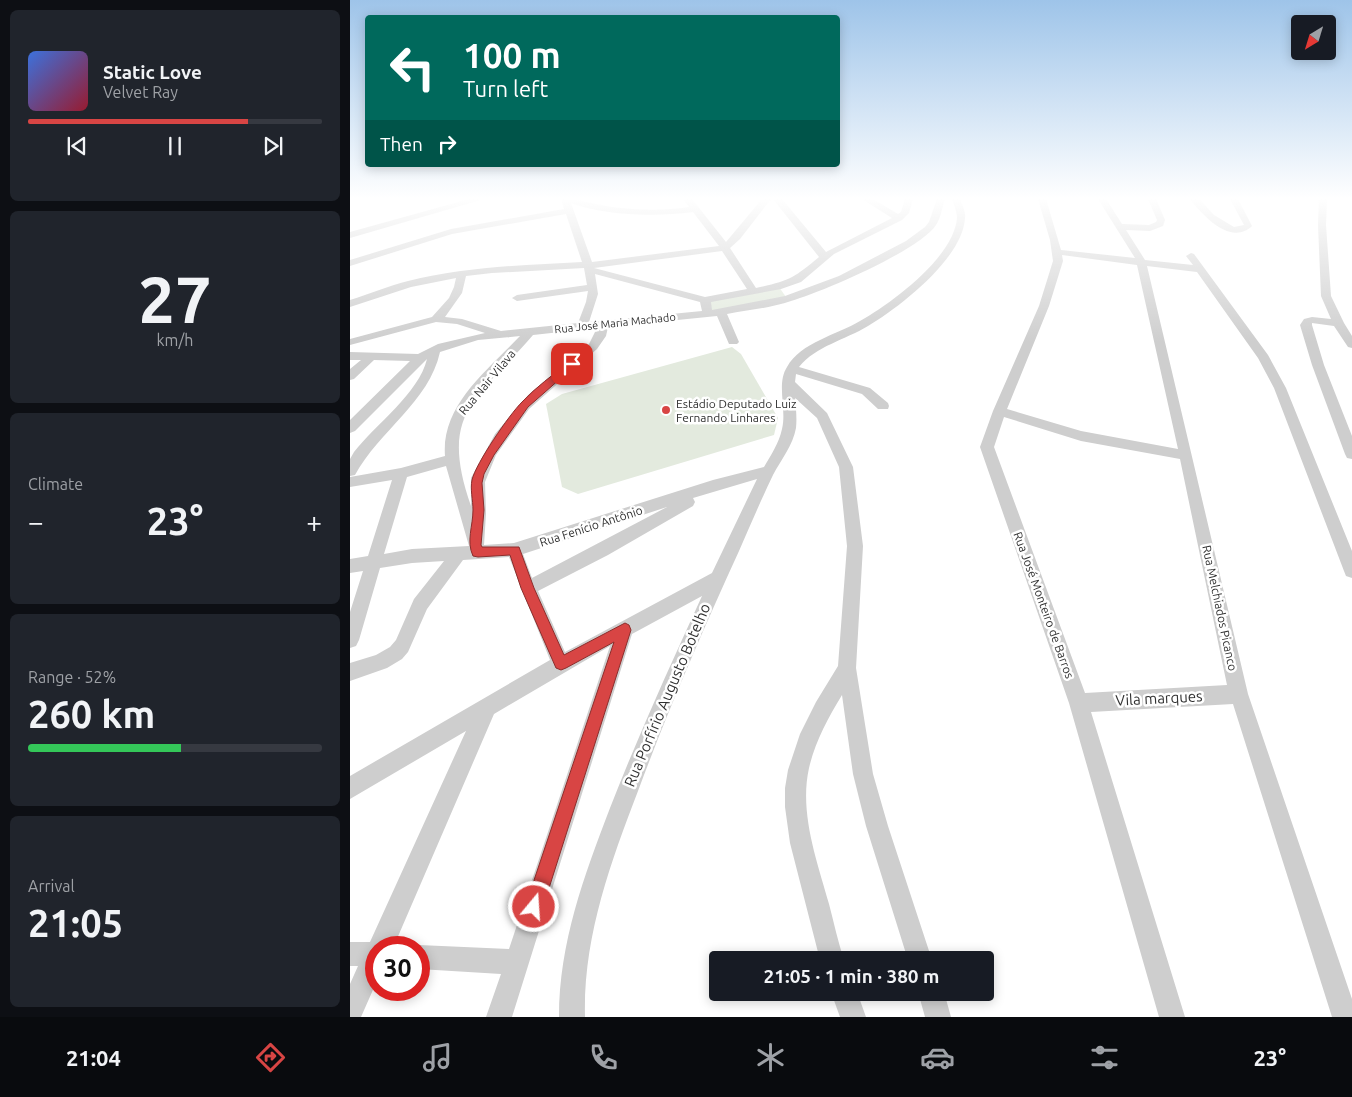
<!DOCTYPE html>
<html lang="en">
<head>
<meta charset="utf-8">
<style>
  body { margin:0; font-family:Ubuntu,sans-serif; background:#20242c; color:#f1f3f6; height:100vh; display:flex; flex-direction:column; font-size:19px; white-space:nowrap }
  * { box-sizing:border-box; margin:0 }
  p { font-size:16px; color:#9ea1a6 }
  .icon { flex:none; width:28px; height:28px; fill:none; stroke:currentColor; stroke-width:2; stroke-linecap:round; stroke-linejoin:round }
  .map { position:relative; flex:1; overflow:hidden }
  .side { display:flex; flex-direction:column; gap:10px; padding:10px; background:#0d0f14; width:350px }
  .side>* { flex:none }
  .top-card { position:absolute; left:15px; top:15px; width:475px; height:152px; border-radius:5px; box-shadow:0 2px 12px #0003; background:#00695c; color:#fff; overflow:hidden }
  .needle { width:32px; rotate:218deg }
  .fabs { position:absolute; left:941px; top:15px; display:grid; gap:10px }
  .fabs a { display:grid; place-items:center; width:45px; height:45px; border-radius:5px; background:#171b24; box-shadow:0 2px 12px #0003; font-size:25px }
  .speed { position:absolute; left:15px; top:936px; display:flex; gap:10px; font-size:25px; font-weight:700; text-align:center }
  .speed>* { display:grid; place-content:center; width:65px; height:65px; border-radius:50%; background:#171b24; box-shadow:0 2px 12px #0003; line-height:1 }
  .speed .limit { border:8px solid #d22; background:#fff; color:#111 }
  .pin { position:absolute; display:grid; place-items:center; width:42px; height:42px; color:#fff; margin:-21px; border-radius:10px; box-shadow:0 2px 8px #0006 }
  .me { position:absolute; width:55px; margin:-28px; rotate:18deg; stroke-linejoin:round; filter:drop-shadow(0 0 4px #0008) }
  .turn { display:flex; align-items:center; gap:18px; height:105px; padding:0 15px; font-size:22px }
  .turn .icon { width:65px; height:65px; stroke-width:2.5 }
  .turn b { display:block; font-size:35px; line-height:42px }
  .then { display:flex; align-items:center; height:48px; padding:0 15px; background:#0003; gap:10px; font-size:19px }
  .big { font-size:38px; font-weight:700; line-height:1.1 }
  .side .widget { flex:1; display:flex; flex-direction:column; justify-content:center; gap:8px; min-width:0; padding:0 18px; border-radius:8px; background:#20242c }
  .side .dial { align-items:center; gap:0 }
  .dial b { font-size:65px; line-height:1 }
  .song { display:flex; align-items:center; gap:15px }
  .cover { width:60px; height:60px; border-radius:8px; background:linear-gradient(135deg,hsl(220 70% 55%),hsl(350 70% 35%)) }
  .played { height:5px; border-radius:2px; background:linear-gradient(90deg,#d84544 75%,#363941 75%) }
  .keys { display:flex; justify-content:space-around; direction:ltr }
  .heat { display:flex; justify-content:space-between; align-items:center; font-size:28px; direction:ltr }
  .charge { height:8px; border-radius:4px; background:linear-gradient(90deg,#34c759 52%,#363941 0) }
  .trip { position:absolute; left:359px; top:951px; width:285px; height:50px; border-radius:5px; background:#171b24; box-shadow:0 2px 12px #0003; font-weight:700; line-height:50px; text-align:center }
  .menu { display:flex; height:80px; justify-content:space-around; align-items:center; background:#090b0e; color:#9ea1a6 }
  .menu .icon { width:35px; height:35px }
  .menu .on { color:#d84544 }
  .menu b { font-size:22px; color:#f1f3f6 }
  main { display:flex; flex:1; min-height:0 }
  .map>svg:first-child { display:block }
</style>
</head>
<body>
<main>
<section class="side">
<div class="widget">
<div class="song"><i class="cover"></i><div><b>Static Love</b><p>Velvet Ray</p></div></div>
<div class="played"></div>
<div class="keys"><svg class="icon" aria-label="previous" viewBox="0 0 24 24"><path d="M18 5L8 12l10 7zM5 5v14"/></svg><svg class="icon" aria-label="pause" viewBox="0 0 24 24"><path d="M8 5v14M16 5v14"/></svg><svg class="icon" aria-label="next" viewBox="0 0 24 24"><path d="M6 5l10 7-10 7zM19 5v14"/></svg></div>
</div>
<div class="widget dial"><b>27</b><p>km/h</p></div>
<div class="widget"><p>Climate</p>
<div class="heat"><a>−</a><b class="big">23°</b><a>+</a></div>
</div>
<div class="widget"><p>Range · 52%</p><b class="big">260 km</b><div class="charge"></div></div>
<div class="widget"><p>Arrival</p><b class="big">21:05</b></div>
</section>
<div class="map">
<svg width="1002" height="1017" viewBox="0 0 1002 1017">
  <rect width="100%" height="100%" fill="#fff"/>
  <g fill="#e3eade">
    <polygon points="429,287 436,297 361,311 359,299"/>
    <polygon points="382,347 391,354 428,418 424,435 228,494 212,487 196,404 212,394"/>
  </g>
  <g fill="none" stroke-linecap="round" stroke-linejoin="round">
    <g fill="#cecece" fill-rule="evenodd">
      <polygon points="119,199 134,199 0,238 0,232"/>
      <path d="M211 199C228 199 244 204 261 207 287 210 313 211 339 207L333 199H342L376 242 412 199H421L390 239 380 248 406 288C439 281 444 278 469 257L423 199H432L476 252 542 218 512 199H523L548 214 551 212 555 199H563L559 213 552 220 484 254 451 282 431 289 361 302 362 310 435 296 489 276 556 241 575 227 579 222 587 199H595C592 207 591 218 586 225 570 250 472 292 441 301 421 308 398 310 377 314L389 342 387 344H379L367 316 258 327 256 336 247 349 179 409 146 455 135 482 136 514 134 545 164 543 363 480 414 467C421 455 429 443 432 429 437 409 426 384 437 367 451 342 487 335 510 321 542 303 604 257 607 218 607 212 604 205 602 199H610C612 205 616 212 615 218 613 258 550 307 518 326 495 340 466 346 449 367L520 388 538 403 539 406 538 409H528L512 394 446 374 445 382 477 413 503 467 513 546 506 668 523 774 538 826 582 960H558L516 826 503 774 492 695C478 718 465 742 459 768 449 813 467 861 479 904 484 923 488 942 494 960H470L440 843 435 807V788L438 770 450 734 466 702 488 666 497 546 489 467 467 418 445 398C446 408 447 418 446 428 443 445 431 460 423 475 411 500 400 526 389 551 353 630 318 710 288 791 260 864 233 938 235 1017H209C209 943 234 876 260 808 288 736 320 666 352 596L282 634 162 1017H136L151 974 69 969V948H62L69 945 159 949 260 646 144 714 43 948H26V983L11 1017H0V984L8 966H0V942H20L116 731 0 799V776L200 660 159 557 113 560 77 609 58 652 52 659 37 668 0 681V663L26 655 40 647 46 640 64 599 94 561 62 563 30 568 9 640 6 646 0 648V612L13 571 0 573V559L18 556 42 480 0 487V477L51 468 95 456C91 405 138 370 170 336L128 340 90 352C79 402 29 431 5 475L0 476V459L4 452C25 425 69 393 77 359L5 431 0 433V420L60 361 24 360 4 379 0 380V369L11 360H0V352L68 354 88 344 135 333 107 324 86 322 0 345V339L82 317 99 298 104 287 106 278 61 287 0 307V300C19 294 38 286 58 281 115 267 174 265 232 262L216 214 102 234 0 266V260L101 229 214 209ZM221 203C258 216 303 217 343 212L369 246 242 262ZM372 251 397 289 355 297 244 268ZM234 268 237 285 167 295 162 298 167 301 238 291 236 302 228 323 151 331 112 319 95 317 112 293 116 276 142 273ZM245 274 350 302 352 311 239 322 248 294ZM247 328 239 344 178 395 145 434 121 478V506C88 411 127 400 183 335ZM96 466 119 546 62 549 34 554 57 477ZM407 479 362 573 215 652 188 591 258 555 343 506 345 502 343 498ZM317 507 182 578 173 554Z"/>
      <path d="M688 199H696L711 250 785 258 748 199H756L772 224 799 225 806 222 807 220 798 199H806L815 220 813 226 800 231 776 230 795 260 843 265 836 256 841 253 844 254 918 355 936 388 1002 551V578L996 576 994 571 924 388 908 358 847 272 797 266 898 694 1002 999V1017H982L883 704 741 712 835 1017H809L719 703 630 447 643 411 689 306 703 261 700 240ZM712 255 787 265 828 449 731 431 657 409 699 306 713 261ZM654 417 731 441 830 459 877 685 735 693 644 447Z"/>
      <path d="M840 199H849L864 215 884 227 894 225 880 199H888L902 226C881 246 853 216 840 199Z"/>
      <polygon points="969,199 977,199 976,225 981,296 994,323 1002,336 1002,348 998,347 984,326 962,323 962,325 974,365 1002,436 1002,459 997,458 995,454 962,365 950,325 954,319 962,317 981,319 971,296 968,225"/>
      <polygon points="481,992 507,992 516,1017 490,1017"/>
      <polygon points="568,992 594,992 601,1017 575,1017"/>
    </g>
  </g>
  <linearGradient id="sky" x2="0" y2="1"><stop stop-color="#9ec4e9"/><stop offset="0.58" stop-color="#fff"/><stop offset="1" stop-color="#fff" stop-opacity="0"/></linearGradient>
  <rect width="1002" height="342" fill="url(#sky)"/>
  <path fill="#d84544" stroke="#8c2d2c" d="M219 362H222L227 364 178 407 144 455 134 474 132 483 134 510 131 545 132 547H169L184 588 214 655 275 623 279 625 281 630 193 907 191 913 184 916 178 913 175 907 264 642 216 668 211 670 206 668 171 588 160 555 128 557 123 556C116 541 123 526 123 510 123 500 120 489 122 480 126 463 159 415 172 402 186 387 203 375 219 362Z"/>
  <circle fill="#d84544" stroke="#fff" stroke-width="2" cx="316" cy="410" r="5"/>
  <g text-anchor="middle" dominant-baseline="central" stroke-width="5" stroke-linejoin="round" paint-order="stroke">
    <g font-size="11" fill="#313131" stroke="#fff">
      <text transform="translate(265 323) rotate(-6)">Rua José Maria Machado</text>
    </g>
    <g font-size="12" fill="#313131" stroke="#fff">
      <text transform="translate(137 382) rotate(-50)">Rua Nair Vilava</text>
      <text transform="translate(241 526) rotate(-18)">Rua Fenício Antônio</text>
      <text transform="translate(694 605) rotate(70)">Rua José Monteiro de Barros</text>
      <text transform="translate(870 608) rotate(78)">Rua Melchiados Picanco</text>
    </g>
    <g font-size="12" fill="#313131" stroke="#fff" text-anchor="start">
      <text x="326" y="403">Estádio Deputado Luiz<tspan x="326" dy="14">Fernando Linhares</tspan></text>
    </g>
    <g font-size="15" fill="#313131" stroke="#fff">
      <text transform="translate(317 695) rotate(-67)">Rua Porfírio Augusto Botelho</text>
      <text transform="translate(809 698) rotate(-3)">Vila marques</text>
    </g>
  </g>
</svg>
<div class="fabs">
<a><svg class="needle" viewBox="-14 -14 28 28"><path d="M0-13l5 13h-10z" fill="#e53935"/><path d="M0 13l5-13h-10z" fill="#9ea1a6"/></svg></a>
</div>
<div class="speed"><div class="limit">30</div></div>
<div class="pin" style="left:222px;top:364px;background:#d93025"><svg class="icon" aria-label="arrive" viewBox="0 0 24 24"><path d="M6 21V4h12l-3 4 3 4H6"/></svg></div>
<svg class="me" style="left:184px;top:907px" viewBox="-20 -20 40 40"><circle r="17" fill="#d84544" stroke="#fff" stroke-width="3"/><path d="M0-11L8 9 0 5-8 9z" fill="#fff"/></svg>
<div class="trip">21:05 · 1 min · 380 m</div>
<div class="top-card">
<div class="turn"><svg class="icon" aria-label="left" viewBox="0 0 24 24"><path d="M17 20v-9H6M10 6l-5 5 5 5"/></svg><div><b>100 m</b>Turn left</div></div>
<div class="then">Then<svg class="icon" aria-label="right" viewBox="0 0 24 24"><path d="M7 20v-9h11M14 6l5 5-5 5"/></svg></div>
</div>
</div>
</main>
<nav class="menu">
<b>21:04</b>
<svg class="icon on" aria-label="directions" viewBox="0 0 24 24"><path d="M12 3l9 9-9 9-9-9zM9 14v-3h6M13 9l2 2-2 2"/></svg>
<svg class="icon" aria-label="music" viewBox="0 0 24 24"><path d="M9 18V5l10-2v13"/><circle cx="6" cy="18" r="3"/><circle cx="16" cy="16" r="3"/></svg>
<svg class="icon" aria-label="phone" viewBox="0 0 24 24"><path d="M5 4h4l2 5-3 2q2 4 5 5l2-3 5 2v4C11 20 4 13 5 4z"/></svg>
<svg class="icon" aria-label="climate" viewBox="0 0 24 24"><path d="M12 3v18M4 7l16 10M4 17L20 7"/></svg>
<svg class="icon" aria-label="car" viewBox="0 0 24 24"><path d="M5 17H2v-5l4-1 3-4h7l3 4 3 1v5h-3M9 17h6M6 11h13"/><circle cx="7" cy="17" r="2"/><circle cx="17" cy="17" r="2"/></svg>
<svg class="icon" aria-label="filters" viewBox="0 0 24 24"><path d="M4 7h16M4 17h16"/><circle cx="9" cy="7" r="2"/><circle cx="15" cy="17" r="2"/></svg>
<b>23°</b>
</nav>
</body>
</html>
